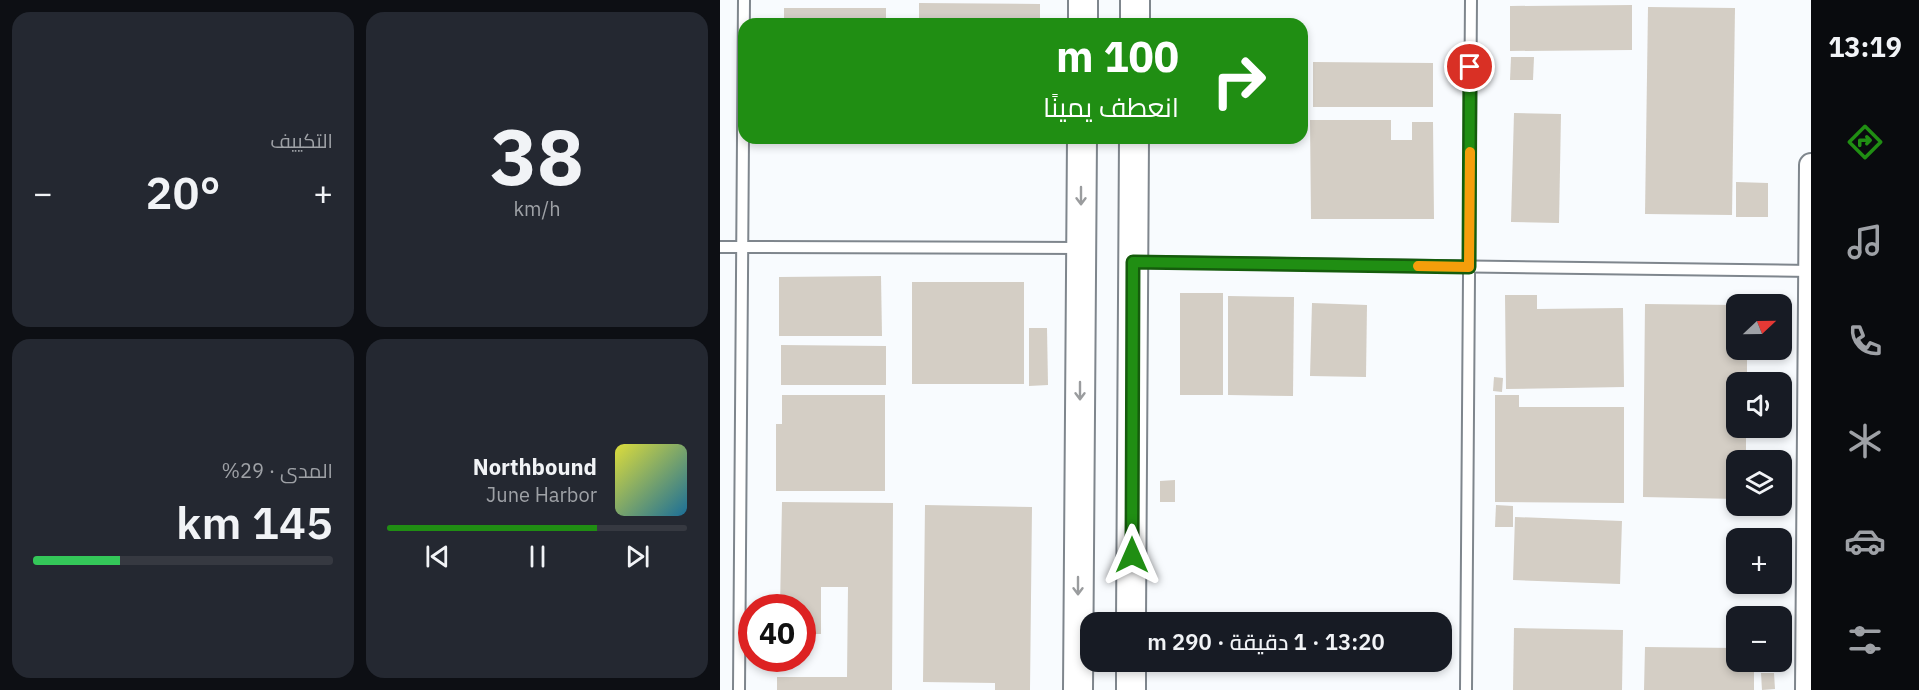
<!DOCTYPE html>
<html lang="ar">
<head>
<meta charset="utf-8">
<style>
  body { margin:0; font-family:"IBM Plex Sans",Cairo,sans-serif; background:#242831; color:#f1f3f6; direction:rtl; height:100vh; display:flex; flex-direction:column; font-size:22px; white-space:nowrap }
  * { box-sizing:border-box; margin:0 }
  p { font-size:20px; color:#9ea1a6 }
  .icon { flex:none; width:33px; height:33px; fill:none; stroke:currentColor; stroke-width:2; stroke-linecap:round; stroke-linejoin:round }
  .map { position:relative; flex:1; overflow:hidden; direction:ltr }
  .sheet { display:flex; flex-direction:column; gap:12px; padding:12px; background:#0d0f14; width:720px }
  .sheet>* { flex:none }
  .top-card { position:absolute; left:18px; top:18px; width:570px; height:126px; border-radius:18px; box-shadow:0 3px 9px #0003; direction:rtl; background:#208e13; color:#fff; overflow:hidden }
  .needle { width:39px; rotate:68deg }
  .fabs { position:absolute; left:1006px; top:294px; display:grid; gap:12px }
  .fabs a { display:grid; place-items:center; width:66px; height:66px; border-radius:12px; background:#171b24; box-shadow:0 3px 9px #0003; font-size:30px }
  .speed { position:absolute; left:18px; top:594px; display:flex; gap:12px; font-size:30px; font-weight:700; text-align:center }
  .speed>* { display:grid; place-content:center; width:78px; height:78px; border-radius:50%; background:#171b24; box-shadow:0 3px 9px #0003; line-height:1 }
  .speed .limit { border:9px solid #d22; background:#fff; color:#111 }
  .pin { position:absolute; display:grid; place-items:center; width:51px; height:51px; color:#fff; margin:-26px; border:3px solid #fff; border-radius:50%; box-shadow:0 2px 6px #0007 }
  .me { position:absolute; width:66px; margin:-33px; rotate:0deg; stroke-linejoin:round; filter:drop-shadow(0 0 4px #0008) }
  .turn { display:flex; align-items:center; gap:21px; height:126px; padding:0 30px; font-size:27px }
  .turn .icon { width:78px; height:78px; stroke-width:2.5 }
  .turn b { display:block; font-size:42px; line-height:51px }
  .big { font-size:45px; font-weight:600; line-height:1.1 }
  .sheet .card { flex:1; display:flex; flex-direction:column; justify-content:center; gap:9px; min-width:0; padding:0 21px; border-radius:18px; background:#242831 }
  .sheet .dial { align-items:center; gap:0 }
  .dial b { font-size:78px; line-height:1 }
  .song { display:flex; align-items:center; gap:18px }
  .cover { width:72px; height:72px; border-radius:9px; background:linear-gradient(135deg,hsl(60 70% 55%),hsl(200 70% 35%)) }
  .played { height:6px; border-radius:3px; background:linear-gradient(90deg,#208e13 70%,#363941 70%) }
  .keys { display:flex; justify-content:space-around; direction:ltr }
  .heat { display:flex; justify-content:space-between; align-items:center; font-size:33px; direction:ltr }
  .charge { height:9px; border-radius:4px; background:linear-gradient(90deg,#34c759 29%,#363941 0) }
  .sheet .tiles { flex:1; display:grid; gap:12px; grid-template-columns:repeat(2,1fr) }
  .trip { position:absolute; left:360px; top:612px; width:372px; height:60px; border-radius:18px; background:#171b24; box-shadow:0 3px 9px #0003; font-weight:600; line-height:60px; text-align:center; direction:rtl }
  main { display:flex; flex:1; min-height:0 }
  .tab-bar { display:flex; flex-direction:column; width:108px; justify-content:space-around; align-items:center; background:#090b0e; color:#9ea1a6 }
  .tab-bar .icon { width:42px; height:42px }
  .tab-bar .active { color:#208e13 }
  .tab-bar b { font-size:27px; color:#f1f3f6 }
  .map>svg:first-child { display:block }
</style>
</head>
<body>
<main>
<nav class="tab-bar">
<b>13:19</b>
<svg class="icon active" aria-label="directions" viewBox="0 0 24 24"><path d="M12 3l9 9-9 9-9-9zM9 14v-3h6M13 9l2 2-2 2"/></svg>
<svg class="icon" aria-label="music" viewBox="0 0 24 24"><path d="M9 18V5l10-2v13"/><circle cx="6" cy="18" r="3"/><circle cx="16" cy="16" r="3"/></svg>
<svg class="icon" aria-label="phone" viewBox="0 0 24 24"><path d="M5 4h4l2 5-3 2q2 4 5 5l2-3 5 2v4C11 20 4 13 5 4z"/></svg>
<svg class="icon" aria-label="climate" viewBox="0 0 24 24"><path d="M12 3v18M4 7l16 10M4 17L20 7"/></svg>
<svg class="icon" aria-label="car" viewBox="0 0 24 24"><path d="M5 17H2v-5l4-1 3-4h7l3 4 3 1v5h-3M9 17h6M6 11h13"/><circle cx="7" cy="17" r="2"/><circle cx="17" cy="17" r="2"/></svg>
<svg class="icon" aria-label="filters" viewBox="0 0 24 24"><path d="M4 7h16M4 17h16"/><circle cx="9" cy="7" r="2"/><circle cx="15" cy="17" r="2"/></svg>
</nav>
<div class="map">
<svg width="1091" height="690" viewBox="0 0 1091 690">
  <rect width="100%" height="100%" fill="#f8fbfe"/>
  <g fill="#d4cec5">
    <polygon points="199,3 320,4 320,24 199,24"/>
    <polygon points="912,5 912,50 790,51 790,6"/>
    <polygon points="928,7 1015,8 1012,215 925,214"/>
    <rect x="64" y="8" width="102" height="16"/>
    <polygon points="791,57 814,57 813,80 790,80"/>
    <polygon points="593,62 713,63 713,107 593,107"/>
    <polygon points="794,113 841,114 839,223 791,222"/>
    <polygon points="590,120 671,120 671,140 692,140 692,122 713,122 714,219 591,219"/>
    <polygon points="1016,182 1048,183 1048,217 1016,217"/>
    <polygon points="161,276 162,336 59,336 59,277"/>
    <rect x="192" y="282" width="112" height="102"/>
    <rect x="460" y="293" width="43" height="102"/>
    <polygon points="785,295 817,295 817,309 903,308 904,387 786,389"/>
    <polygon points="508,296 574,297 573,396 508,395"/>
    <polygon points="592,303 647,305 646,377 590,376"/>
    <polygon points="925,304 1017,305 1017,350 1027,350 1027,382 1017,382 1017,428 1026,428 1026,460 1017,460 1017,499 923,497"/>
    <polygon points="309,328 327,328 328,385 309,386"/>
    <polygon points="61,345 166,346 166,385 61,385"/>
    <polygon points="1056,374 1057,382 1043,382 1042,375"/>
    <polygon points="774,377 783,378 782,392 773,391"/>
    <polygon points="62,395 165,395 165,491 56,491 56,424 62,424"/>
    <polygon points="775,395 799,395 799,407 904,407 904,503 775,502"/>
    <polygon points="455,480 455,502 440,502 440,481"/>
    <polygon points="62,502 173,503 172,690 57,690 57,677 127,677 128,587 101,587 101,634 82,634 82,608 60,608"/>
    <polygon points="205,505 312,507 310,690 275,690 275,683 203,682"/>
    <polygon points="776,505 793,506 793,527 775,527"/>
    <polygon points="795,517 902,521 900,584 793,580"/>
    <polygon points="1030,534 1049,536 1049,538 1030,538"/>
    <polygon points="448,620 448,622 429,622 428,621"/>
    <polygon points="794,628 903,630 902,690 793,690"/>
    <polygon points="925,647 1017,648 1017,662 1034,662 1034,690 924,690"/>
    <polygon points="1041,673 1054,673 1055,689 1042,690"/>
  </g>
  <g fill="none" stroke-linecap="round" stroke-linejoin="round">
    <g stroke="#7f868d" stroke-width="14">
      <g id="service">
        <polyline points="0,247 360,248"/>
        <polyline points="413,262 1091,271"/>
        <polyline points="19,690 24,0"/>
        <polyline points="746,690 751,0"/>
      </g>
    </g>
    <g stroke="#7f868d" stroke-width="26">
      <polyline id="minor" points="1087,690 1091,165"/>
    </g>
    <g stroke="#7f868d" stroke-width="32">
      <g id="tertiary">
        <polyline points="363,24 363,0"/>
        <polyline points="415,24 415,0"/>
        <polyline points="411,622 414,138"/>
        <polyline points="358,690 362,138"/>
        <polyline points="411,690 411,662"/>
      </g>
    </g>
    <use href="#service" stroke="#fff" stroke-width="10"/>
    <use href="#minor" stroke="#fff" stroke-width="22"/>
    <use href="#tertiary" stroke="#fff" stroke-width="28"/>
  </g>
  <defs><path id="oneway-shaft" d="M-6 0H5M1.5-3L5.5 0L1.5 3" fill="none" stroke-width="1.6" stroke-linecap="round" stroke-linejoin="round" transform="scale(1.5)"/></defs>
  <g stroke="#9a9c9e">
    <use href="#oneway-shaft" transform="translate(361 196) rotate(90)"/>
    <use href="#oneway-shaft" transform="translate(360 391) rotate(90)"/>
    <use href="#oneway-shaft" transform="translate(358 586) rotate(90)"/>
  </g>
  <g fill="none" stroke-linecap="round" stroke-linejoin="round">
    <g stroke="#155c0c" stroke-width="15">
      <polyline id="route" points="412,555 413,262 749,267 750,67"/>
    </g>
    <use href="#route" stroke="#208e13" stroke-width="10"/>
    <polyline stroke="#f59e0b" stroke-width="10" points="698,266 749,267 750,152"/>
  </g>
</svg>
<div class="fabs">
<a><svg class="needle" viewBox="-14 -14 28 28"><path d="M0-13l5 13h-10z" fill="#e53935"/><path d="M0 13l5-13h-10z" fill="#9ea1a6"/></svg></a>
<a><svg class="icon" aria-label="sound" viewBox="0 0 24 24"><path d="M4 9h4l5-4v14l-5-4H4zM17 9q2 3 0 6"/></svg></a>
<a><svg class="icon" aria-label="layers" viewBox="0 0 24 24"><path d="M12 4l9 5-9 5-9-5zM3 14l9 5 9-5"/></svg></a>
<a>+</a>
<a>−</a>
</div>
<div class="speed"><div class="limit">40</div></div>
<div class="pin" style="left:750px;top:67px;background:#d93025"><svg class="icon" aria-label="arrive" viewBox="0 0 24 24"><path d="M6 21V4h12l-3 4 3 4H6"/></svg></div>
<svg class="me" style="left:412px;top:555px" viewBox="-20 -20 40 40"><path d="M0-17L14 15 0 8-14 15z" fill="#208e13" stroke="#fff" stroke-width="4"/></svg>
<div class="trip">13:20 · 1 دقيقة · 290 m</div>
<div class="top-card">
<div class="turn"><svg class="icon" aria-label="right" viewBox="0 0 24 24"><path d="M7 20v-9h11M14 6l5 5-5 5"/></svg><div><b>100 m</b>انعطف يمينًا</div></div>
</div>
</div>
<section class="sheet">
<div class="tiles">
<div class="card dial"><b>38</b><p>km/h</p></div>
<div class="card"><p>التكييف</p>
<div class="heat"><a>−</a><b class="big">20°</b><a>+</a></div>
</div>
<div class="card">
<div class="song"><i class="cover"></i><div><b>Northbound</b><p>June Harbor</p></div></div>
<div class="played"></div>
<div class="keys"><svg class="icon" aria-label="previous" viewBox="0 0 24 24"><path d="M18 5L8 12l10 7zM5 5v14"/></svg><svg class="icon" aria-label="pause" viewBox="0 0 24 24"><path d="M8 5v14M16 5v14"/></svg><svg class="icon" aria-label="next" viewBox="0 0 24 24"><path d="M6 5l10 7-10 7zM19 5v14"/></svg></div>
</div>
<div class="card"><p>المدى · 29%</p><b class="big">145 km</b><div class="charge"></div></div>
</div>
</section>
</main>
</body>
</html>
